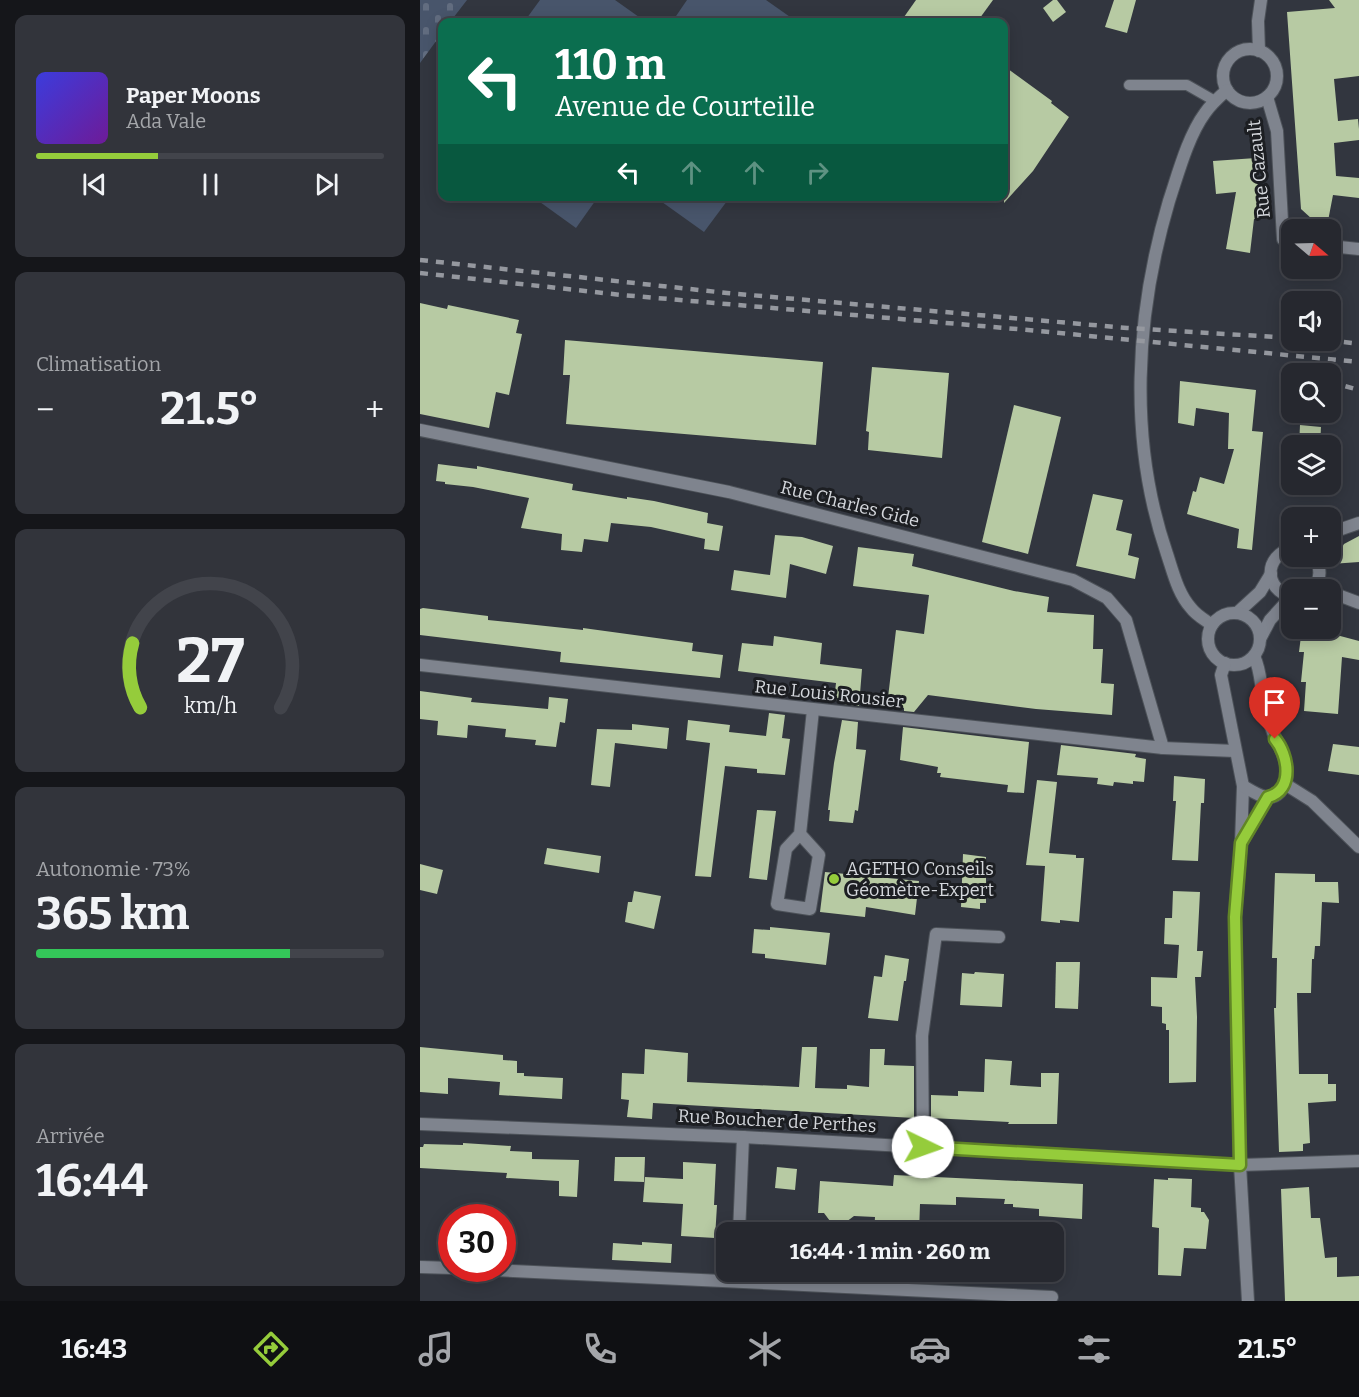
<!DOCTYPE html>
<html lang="fr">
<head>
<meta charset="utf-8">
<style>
  body { margin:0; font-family:Bitter,serif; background:#32343b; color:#f1f3f6; height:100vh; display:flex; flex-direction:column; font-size:22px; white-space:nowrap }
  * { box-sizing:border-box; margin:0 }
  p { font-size:20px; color:#a4a6aa }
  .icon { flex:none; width:33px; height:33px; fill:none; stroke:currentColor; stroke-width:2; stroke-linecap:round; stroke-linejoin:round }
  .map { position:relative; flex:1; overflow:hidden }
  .drawer { display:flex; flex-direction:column; gap:15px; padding:15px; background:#15161a; width:420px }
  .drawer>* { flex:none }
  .banner { position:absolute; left:18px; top:18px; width:570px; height:183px; border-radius:12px; box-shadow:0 3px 15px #0003,0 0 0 2px #42444b; background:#0b6e4f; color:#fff; overflow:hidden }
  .needle { width:39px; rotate:109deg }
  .tools { position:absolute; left:861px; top:219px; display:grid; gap:12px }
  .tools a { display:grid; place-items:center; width:60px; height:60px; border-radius:12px; background:#26282f; box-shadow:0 3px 15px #0003,0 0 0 2px #42444b; font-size:30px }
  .speed { position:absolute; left:18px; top:1204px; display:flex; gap:12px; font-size:30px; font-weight:700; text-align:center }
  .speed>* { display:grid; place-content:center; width:78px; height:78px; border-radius:50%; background:#26282f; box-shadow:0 3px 15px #0003,0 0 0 2px #42444b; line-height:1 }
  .speed .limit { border:9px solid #d22; background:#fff; color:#111 }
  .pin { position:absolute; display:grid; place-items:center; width:51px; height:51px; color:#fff; margin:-62px -26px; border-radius:50% 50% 50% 0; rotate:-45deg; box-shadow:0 0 6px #0007 }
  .pin .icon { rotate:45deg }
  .me { position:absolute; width:66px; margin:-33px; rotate:93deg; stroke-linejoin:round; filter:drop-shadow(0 0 4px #0008) }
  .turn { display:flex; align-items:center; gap:21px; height:126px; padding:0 18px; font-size:27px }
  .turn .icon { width:78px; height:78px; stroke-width:2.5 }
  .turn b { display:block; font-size:42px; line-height:51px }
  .lanes { display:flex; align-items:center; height:57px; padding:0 18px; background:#0003; justify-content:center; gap:30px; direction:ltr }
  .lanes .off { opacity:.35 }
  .big { font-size:45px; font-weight:700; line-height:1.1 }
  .drawer .card { flex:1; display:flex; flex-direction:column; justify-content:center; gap:9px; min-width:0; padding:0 21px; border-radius:12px; background:#32343b }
  .drawer .dial { align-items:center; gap:0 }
  .dial svg { height:156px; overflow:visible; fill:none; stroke:#42444b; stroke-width:7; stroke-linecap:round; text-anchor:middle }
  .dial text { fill:#f1f3f6; stroke:none }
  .song { display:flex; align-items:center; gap:18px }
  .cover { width:72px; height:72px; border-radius:9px; background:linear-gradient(135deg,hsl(240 70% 55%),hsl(280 70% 35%)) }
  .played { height:6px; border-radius:3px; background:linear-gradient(90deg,#95cc3b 35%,#42444b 35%) }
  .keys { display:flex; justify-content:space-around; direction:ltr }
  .heat { display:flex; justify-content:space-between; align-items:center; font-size:33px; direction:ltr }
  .charge { height:9px; border-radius:4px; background:linear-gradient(90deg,#34c759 73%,#42444b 0) }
  .trip { position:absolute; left:296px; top:1222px; width:348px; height:60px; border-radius:12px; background:#26282f; box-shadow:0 3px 15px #0003,0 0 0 2px #42444b; font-weight:700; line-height:60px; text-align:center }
  .tab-bar { display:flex; height:96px; justify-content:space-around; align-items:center; background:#0f1013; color:#a4a6aa }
  .tab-bar .icon { width:42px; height:42px }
  .tab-bar .on { color:#95cc3b }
  .tab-bar b { font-size:27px; color:#f1f3f6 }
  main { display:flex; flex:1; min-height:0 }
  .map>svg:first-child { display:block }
</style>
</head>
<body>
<main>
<section class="drawer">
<div class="card">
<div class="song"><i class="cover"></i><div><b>Paper Moons</b><p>Ada Vale</p></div></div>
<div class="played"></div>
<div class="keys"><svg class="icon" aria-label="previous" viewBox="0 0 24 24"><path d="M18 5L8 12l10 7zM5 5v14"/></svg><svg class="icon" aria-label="pause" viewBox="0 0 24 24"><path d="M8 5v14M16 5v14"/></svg><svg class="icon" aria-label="next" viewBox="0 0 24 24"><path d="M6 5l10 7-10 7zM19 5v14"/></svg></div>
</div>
<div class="card"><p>Climatisation</p>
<div class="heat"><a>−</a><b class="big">21.5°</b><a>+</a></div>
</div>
<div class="card dial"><svg viewBox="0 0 100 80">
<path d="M14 69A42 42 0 1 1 86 69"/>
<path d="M14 69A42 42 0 0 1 10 36" stroke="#95cc3b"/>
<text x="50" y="56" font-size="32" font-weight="700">27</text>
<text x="50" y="72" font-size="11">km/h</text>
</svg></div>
<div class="card"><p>Autonomie · 73%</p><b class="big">365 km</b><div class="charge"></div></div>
<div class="card"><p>Arrivée</p><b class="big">16:44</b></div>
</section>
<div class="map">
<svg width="939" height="1301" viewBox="0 0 939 1301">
  <defs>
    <pattern id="cemetery-stones" width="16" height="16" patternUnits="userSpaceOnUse" patternTransform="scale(1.5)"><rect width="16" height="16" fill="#48556b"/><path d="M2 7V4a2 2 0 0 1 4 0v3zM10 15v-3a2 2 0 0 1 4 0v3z" fill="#626d80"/></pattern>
  </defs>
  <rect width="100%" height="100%" fill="#32363f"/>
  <polygon fill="url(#cemetery-stones)" points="0,0 47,0 30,22 22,22 22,33 0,63"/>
  <g fill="#48556b">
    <polygon points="120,0 195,0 226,22 104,22"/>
    <polygon points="267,0 346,0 373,19 370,22 260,22 254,19"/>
    <polygon points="113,197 178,197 156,228"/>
    <polygon points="235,197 310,197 284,232"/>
  </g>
  <g fill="#b7caa3">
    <polygon points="496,0 573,0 557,22 492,22 484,17"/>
    <polygon points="633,0 637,0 646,12 633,22 623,8"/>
    <polygon points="694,0 716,0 707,33 685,27"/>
    <polygon points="909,0 939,0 939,76 914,79 918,121 938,119 939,129 939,140 914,143 916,176 939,178 939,198 913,195 908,221 892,219 881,209 867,12 915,8"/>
    <polygon points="584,66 632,101 631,103 649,117 613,171 584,203"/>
    <polygon points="836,158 840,219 834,219 830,253 806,249 816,192 796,194 793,161"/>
    <polygon points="0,303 27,309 28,305 99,320 96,333 102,334 89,395 76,392 69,428 0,414"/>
    <polygon points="145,340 403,362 396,445 146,424 150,375 143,375"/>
    <polygon points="452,367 529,373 522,458 448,450 449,432 446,431"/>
    <polygon points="760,381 836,390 832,431 843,432 832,550 817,548 819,529 767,514 773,491 776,492 780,477 804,484 814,449 808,449 809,413 776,408 774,426 758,423"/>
    <polygon points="594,405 641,417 608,554 562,542"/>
    <polygon points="880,425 901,427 900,446 879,446"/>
    <polygon points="18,464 57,469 57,466 153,484 152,490 207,499 207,497 234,501 288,513 287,523 303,526 299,551 284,549 285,539 231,527 191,523 188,542 164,539 162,552 141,550 142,534 101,528 109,498 53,487 25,484 25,482 16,481"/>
    <polygon points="673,494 703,500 696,530 712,534 708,555 719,558 715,579 656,566"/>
    <polygon points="355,535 382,537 413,546 406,574 370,564 366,598 311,590 314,570 350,575"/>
    <polygon points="939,536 939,562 911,564 924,544"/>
    <polygon points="438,547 494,554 492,566 594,591 629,597 627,612 674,615 673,649 683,649 681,683 694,684 692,715 616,709 508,695 494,712 484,711 484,708 467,706 476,630 504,634 509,595 433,586"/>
    <polygon points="3,608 68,616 68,620 163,630 163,628 273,643 272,651 303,655 300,678 140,662 141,652 0,635 0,609"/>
    <polygon points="882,628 910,628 909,633 939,641 939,660 922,657 918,714 884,711 886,682 881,682 884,652 879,652"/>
    <polygon points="354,636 402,643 400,664 442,669 439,706 423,704 424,701 414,700 416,683 318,671 322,643 353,646"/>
    <polygon points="0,691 52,698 51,702 128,709 129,697 148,699 145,723 140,722 136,747 115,745 116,740 85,737 86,729 48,725 47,738 17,735 18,721 0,719"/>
    <polygon points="349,713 365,715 362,738 370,739 365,775 337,773 337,769 305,766 291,877 275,876 290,743 266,740 268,720 310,725 309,732 346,736"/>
    <polygon points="422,720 438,722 436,749 446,750 438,811 435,810 433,823 409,821 410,810 408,810 414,763"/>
    <polygon points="212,724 249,728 247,749 195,743 190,787 171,785 177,729 212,730"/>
    <polygon points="483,727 609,742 604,793 587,792 588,785 520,777 521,773 517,773 518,767 480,760"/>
    <polygon points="913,744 939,747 939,775 908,771"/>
    <polygon points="641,745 716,754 715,757 726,759 724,782 713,781 713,784 694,782 693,786 677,784 678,778 637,775"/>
    <polygon points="754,776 785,779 784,803 781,803 778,861 752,860 756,801 753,801"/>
    <polygon points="617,780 637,782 629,853 656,855 656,858 664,858 659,922 640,920 640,923 621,921 625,866 606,865"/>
    <polygon points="337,810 356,811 347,880 329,878"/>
    <polygon points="127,848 181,856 179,873 124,864"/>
    <polygon points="543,854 566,857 566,903 560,903 560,909 541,907"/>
    <polygon points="0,864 23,870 17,894 0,890"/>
    <polygon points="405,872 499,881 495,915 446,907 445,917 400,912"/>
    <polygon points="855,873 895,874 895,882 918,882 919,903 902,902 900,946 895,946 894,959 892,959 891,993 877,993 879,1074 908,1074 908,1084 916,1084 916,1101 888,1103 890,1143 883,1144 883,1151 859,1152 854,1008 856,1008 857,958 852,958"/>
    <polygon points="214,891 241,896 234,929 205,922 208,902 212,902"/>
    <polygon points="753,891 780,892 777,951 783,951 781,977 775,977 777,1017 776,1082 749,1083 749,1030 746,1030 746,1024 742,1023 742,1007 731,1006 731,977 757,978 759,945 744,944 745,918 752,918"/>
    <polygon points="350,927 410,933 406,965 345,958 345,954 332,953 334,929 350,930"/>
    <polygon points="465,955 489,959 486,981 484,981 478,1021 448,1018 454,976 462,977"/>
    <polygon points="636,962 660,962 658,1009 635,1008"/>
    <polygon points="555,972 584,974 582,1007 540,1005 542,973 554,974"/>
    <polygon points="0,1047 83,1055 83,1060 97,1061 97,1073 104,1073 104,1076 143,1078 142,1099 79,1095 80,1082 28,1078 28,1094 0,1092"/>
    <polygon points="382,1047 397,1047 395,1088 427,1089 427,1085 449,1087 450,1049 465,1049 464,1065 494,1066 494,1118 233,1103 232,1119 207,1117 209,1100 201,1099 202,1073 224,1074 225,1049 268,1053 267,1082 379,1087"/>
    <polygon points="565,1059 592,1061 590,1085 621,1087 621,1073 639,1073 637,1124 588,1124 589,1122 511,1118 511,1095 538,1096 538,1091 564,1092"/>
    <polygon points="43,1143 91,1146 90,1151 112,1152 112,1159 159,1160 157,1197 139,1196 139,1181 86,1178 87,1173 0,1168 0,1147 3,1147 4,1144 43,1145"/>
    <polygon points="195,1157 225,1157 224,1182 194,1181"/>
    <polygon points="263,1162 296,1164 294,1205 297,1205 295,1238 261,1236 263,1204 223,1202 225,1177 263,1179"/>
    <polygon points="357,1167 377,1169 375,1190 355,1188"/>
    <polygon points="474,1175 663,1184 662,1219 619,1216 619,1209 593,1207 593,1204 584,1204 585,1199 536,1197 536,1205 500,1204 499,1233 454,1233 455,1217 434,1216 422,1225 413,1225 404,1213 398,1213 400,1181 473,1186"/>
    <polygon points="748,1178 772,1179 771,1207 781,1208 781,1212 784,1212 789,1220 786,1249 764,1248 761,1276 738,1275 739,1228 732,1227 734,1179 748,1180"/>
    <polygon points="889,1187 891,1218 900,1218 905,1258 917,1257 917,1277 939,1276 939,1301 865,1301 861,1189"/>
    <polygon points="222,1242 252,1244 251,1263 192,1260 193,1243 222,1245"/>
  </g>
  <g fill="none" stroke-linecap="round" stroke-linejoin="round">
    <g stroke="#4d5259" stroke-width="12">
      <polyline id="service" points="709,85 767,85 795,101"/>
    </g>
    <g stroke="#4d5259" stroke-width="14">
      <g id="minor">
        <polyline points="847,97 857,131 863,239 872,241"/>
        <polyline points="910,246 939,249"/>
        <polyline points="0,430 309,492 653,580 687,598 706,620 743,748"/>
        <polyline points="910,533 939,523"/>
        <path d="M872 548C844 556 843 589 872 597"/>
        <path d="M893 590C901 579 902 568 894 556"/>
        <polyline points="910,592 939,603"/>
        <polyline points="817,613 840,592 851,574"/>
        <polyline points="840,639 850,620 871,597"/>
        <polyline points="0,665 743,748 815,751"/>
        <polyline points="865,784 892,801 939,847"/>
        <polyline points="380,834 399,855 390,909 357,904 366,849 380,834 393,710"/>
        <polyline points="0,1124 323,1137 820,1165 939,1161"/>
        <polyline points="503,1147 502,1036 516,934 579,937"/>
        <polyline points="319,1233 323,1137"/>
        <polyline points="0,1267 32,1268"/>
        <polyline points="52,1269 632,1297"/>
      </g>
    </g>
    <g stroke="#4d5259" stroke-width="14">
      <g id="tertiary">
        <circle cx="830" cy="76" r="27"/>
        <polyline points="839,51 838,21 841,0"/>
        <circle cx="814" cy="639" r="26"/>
        <path d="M792 625C785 620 776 615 771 608 758 594 753 572 747 554 708 440 715 316 749 201 758 174 768 136 785 113 791 104 799 97 807 90"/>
        <polyline points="805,663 801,675 823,786 821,843 815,917 820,1165 828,1301"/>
        <path d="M823 786C834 792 849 804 860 792 875 775 862 751 855 737 850 727 848 715 845 705 840 688 842 673 834 656"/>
        <polyline points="822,842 848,797"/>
      </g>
    </g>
    <use href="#service" stroke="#7f848e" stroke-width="10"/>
    <use href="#minor" stroke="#7f848e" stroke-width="12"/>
    <use href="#tertiary" stroke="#7f848e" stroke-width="12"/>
    <g stroke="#95989f" stroke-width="4.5" stroke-dasharray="8 8" stroke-linecap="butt">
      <polyline points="0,260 307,293 707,328 872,338"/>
      <polyline points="0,273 202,295 608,330 939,362"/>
      <polyline points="908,340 939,344"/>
      <polyline points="910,382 939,390"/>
    </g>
  </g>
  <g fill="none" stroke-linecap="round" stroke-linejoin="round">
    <g stroke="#618526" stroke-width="15">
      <path id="route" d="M503 1147 820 1165 815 917 821 843 848 797C875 790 868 754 855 739"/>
    </g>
    <use href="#route" stroke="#95cc3b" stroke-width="10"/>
  </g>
  <circle fill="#95cc3b" stroke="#1c1e22" stroke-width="2" cx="414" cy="879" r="6"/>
  <g text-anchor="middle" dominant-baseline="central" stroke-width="6" stroke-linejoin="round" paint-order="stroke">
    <g font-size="18" fill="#d4d7dc" stroke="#1c1e22">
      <text transform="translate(839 169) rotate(-96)">Rue Cazault</text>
      <text transform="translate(430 504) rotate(14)">Rue Charles Gide</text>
      <text transform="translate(409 694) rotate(6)">Rue Louis Rousier</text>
      <text transform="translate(357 1121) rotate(3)">Rue Boucher de Perthes</text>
    </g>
    <g font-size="18" fill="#d4d7dc" stroke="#1c1e22" text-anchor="start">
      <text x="426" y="869">AGETHO Conseils<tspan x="426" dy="21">Géomètre-Expert</tspan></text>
    </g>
  </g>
</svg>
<div class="tools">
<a><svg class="needle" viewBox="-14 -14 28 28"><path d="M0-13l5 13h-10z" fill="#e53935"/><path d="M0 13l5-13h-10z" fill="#a4a6aa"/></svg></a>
<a><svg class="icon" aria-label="sound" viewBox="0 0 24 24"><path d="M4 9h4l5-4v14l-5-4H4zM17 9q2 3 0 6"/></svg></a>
<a><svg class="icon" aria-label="search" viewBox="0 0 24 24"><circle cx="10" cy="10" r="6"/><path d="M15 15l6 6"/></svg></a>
<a><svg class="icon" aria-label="layers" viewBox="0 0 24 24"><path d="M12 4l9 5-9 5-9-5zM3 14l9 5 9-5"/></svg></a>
<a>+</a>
<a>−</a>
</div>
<div class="speed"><div class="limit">30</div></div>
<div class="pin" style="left:855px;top:739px;background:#d93025"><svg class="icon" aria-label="arrive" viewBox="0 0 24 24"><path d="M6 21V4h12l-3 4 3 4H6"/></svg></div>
<svg class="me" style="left:503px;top:1147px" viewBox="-20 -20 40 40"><circle r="19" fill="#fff"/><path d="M0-13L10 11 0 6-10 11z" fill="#95cc3b"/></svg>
<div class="trip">16:44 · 1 min · 260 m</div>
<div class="banner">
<div class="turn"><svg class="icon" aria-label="left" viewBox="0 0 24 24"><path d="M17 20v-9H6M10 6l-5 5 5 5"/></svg><div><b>110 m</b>Avenue de Courteille</div></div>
<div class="lanes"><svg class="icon" aria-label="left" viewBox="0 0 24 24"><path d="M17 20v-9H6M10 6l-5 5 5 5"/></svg><svg class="icon off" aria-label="ahead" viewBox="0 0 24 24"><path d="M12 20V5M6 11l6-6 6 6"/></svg><svg class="icon off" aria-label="ahead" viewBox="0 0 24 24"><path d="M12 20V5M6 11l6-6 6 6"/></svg><svg class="icon off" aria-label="right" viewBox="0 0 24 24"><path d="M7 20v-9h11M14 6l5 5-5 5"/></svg></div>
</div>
</div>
</main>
<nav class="tab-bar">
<b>16:43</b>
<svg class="icon on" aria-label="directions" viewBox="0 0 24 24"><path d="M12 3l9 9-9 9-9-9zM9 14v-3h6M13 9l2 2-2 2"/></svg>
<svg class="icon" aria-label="music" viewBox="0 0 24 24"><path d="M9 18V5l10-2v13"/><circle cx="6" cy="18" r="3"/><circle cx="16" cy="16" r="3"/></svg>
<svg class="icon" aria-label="phone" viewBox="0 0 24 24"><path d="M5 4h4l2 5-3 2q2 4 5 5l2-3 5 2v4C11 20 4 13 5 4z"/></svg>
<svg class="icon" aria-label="climate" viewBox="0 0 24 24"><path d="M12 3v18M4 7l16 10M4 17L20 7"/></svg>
<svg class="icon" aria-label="car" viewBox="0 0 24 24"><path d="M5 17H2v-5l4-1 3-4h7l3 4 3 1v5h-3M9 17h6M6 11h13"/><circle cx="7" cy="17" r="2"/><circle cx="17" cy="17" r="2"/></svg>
<svg class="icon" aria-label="filters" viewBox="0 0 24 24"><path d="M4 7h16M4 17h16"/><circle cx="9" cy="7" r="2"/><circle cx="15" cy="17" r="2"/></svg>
<b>21.5°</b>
</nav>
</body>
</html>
